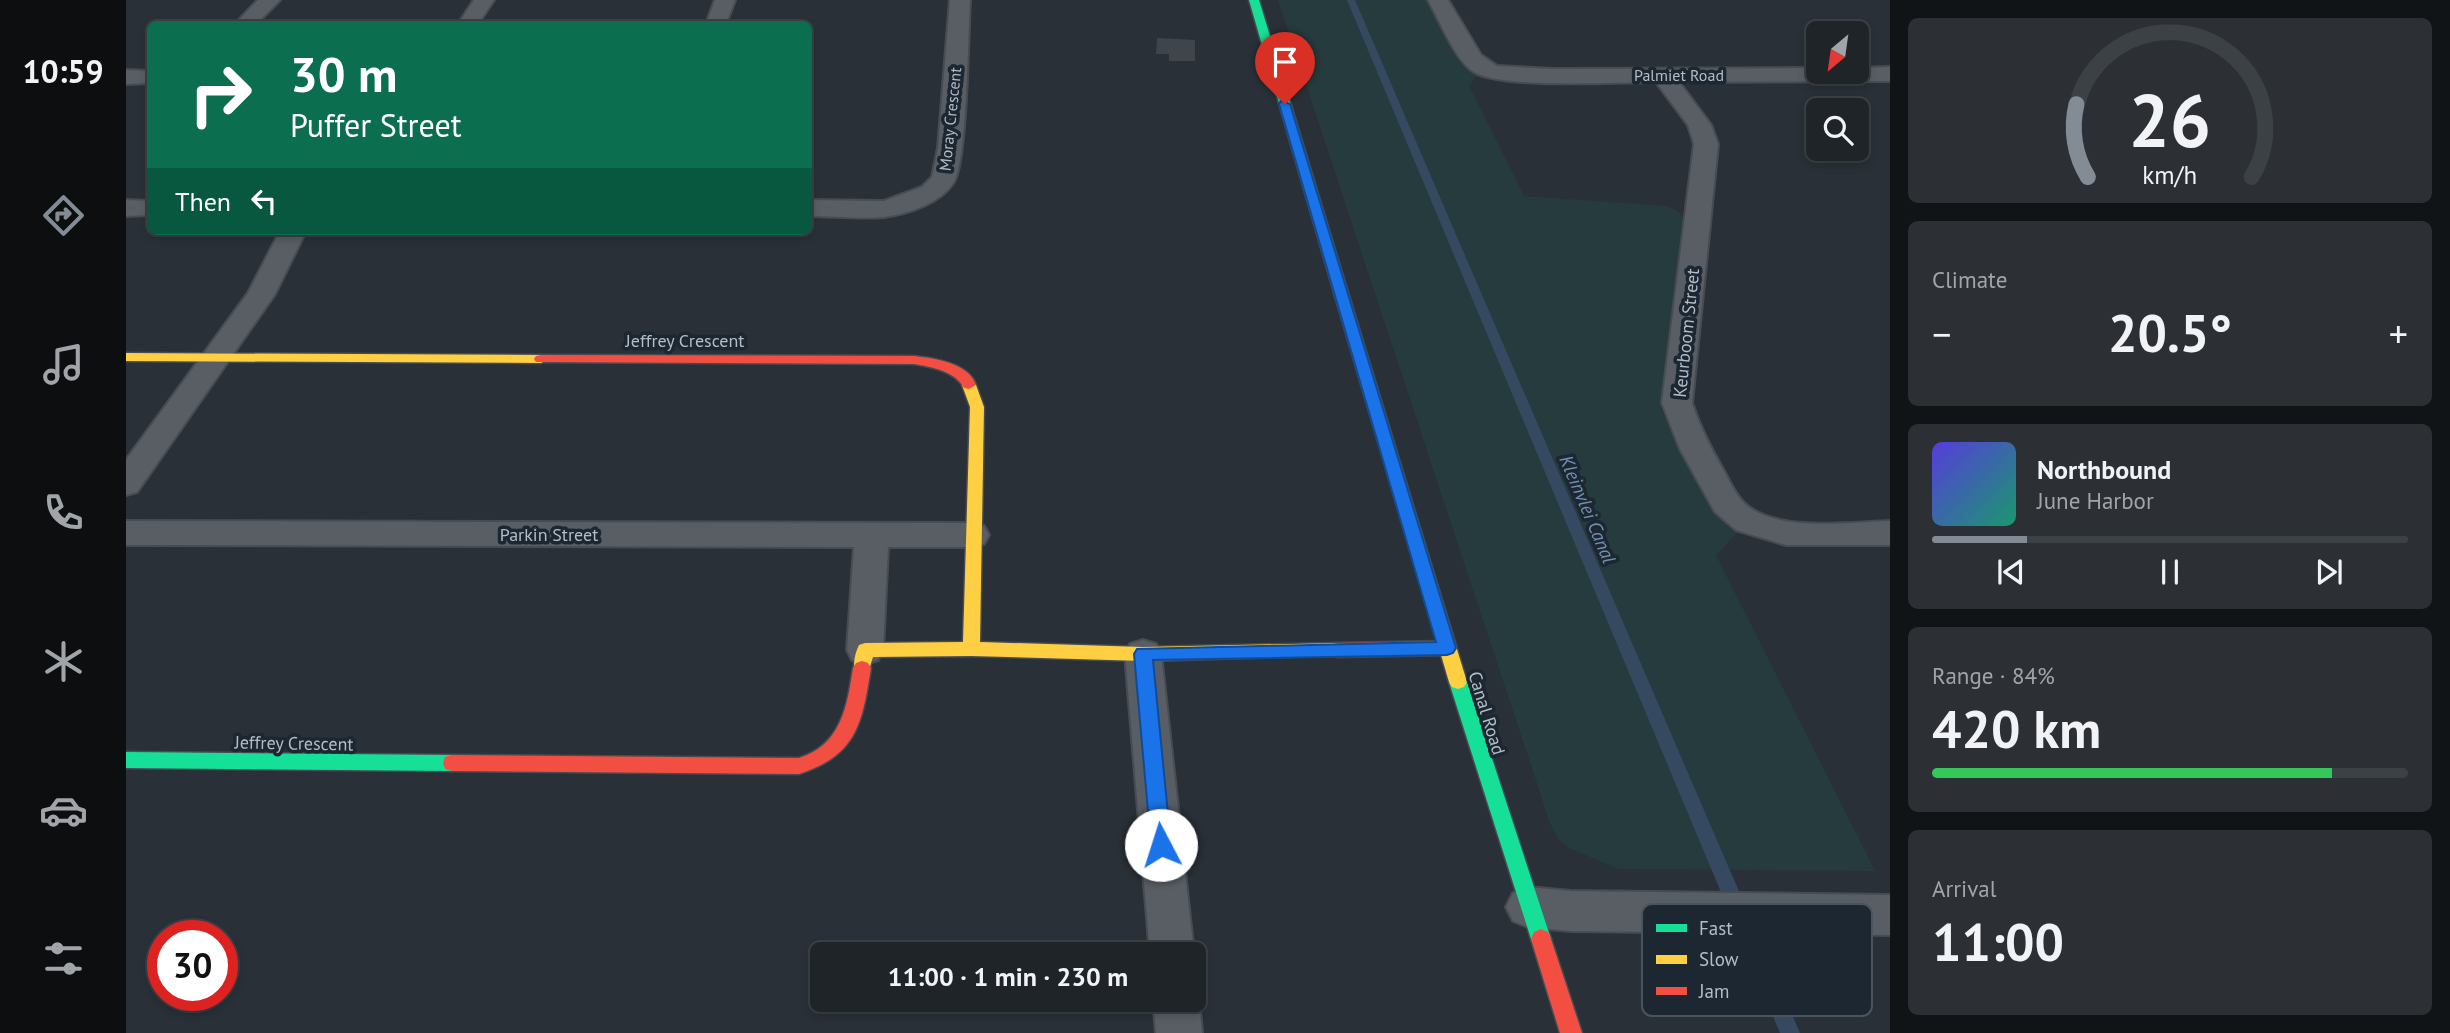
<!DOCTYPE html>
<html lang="en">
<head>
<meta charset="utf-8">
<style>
  body { margin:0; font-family:"PT Sans",sans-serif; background:#2c3035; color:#f1f3f6; height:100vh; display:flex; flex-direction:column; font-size:26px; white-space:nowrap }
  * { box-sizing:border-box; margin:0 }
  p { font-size:23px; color:#a1a4a8 }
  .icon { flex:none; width:38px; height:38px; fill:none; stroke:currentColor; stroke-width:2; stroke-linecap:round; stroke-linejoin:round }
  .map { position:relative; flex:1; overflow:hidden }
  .panel { display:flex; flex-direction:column; gap:18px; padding:18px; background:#111417; width:560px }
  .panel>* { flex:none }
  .banner { position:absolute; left:21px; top:21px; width:665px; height:214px; border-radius:10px; box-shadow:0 4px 10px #0003,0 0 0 2px #3c4146; background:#0b6e4f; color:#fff; overflow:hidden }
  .needle { width:46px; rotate:209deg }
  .buttons { position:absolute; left:1680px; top:21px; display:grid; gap:14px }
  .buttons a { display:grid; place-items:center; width:63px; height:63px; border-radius:10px; background:#1f2429; box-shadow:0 4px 10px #0003,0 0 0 2px #3c4146; font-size:35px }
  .speed { position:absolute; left:21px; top:920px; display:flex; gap:14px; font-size:35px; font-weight:700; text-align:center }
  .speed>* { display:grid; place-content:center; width:91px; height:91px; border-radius:50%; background:#1f2429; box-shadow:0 4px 10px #0003,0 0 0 2px #3c4146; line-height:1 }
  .speed .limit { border:10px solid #d22; background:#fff; color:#111 }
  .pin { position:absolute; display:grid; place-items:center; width:60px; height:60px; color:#fff; margin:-72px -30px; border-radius:50% 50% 50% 0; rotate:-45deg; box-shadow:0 0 7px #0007 }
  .pin .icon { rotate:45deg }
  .me { position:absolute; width:77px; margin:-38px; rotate:355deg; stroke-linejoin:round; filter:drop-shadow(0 0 5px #0008) }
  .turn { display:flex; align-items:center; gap:24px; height:147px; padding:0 28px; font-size:32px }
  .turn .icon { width:91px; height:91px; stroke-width:2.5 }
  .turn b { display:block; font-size:49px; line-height:60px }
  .then { display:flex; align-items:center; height:66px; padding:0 28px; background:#0003; gap:14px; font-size:26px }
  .big { font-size:52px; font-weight:700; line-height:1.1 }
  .panel .widget { flex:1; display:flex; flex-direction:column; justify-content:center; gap:10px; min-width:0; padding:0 24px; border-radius:10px; background:#2c3035 }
  .panel .dial { align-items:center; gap:0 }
  .dial svg { height:182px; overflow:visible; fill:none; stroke:#3c4146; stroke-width:7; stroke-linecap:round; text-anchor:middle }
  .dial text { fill:#f1f3f6; stroke:none }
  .song { display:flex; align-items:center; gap:21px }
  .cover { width:84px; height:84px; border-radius:10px; background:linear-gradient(135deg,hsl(250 70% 55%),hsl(160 70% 35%)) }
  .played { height:7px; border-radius:4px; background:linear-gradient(90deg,#838c95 20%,#3c4146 20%) }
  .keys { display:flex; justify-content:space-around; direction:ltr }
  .heat { display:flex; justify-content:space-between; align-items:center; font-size:38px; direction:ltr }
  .charge { height:10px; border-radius:5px; background:linear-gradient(90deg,#34c759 84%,#3c4146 0) }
  .trip { position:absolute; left:684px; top:942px; width:396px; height:70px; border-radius:10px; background:#1f2429; box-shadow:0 4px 10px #0003,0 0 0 2px #3c4146; font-weight:700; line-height:70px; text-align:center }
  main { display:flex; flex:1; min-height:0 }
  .dock { display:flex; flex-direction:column; width:126px; justify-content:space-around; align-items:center; background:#0c0e10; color:#a1a4a8 }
  .dock .icon { width:49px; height:49px }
  .dock .current { color:#838c95 }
  .dock b { font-size:32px; color:#f1f3f6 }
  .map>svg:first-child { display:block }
</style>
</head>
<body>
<main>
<nav class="dock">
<b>10:59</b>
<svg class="icon current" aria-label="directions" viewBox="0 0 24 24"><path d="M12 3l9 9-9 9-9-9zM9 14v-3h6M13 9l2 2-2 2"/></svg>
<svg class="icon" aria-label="music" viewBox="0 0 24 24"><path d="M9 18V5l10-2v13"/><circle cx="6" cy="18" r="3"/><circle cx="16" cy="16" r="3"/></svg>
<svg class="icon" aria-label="phone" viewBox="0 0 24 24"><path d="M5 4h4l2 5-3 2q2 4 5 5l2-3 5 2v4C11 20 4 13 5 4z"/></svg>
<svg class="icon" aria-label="climate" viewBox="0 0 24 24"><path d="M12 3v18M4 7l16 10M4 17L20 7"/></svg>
<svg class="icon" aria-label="car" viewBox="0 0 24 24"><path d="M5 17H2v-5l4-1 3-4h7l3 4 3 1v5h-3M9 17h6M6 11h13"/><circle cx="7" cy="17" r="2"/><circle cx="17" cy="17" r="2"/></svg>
<svg class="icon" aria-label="filters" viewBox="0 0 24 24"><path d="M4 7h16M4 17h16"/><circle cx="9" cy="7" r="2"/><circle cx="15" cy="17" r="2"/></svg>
</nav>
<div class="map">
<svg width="1764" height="1033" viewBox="0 0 1764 1033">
  <rect width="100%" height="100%" fill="#293037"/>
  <polygon fill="#263b3d" points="1152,0 1305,0 1353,72 1343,86 1398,196 1541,206 1552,211 1558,218 1535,409 1581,501 1601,520 1615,529 1590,555 1749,871 1493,869 1445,849 1432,839 1424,823"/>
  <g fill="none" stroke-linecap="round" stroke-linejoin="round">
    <polygon fill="#354a60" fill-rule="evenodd" points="1221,0 1229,0 1674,1033 1654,1033"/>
  </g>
  <polygon fill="#40454c" points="1031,38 1069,40 1069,61 1043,61 1043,54 1030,54"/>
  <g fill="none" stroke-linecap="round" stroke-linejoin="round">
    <g stroke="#474c52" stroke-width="4">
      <g id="street">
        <polygon points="132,0 154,0 130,24 109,24"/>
        <polygon points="348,0 368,0 352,24 332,24"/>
        <polygon points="589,0 609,0 600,24 580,24"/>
        <path d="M824 0H844C842 32 841 161 828 182 815 203 782 214 758 217 733 219 707 216 682 216V200L758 201 796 187 806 177 812 148Z"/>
        <path d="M1302 0H1322L1355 55 1371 66 1427 69 1692 68V72H1731V68L1764 67V81L1553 82 1585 125 1592 144 1566 403C1574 427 1585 449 1598 471 1604 482 1609 494 1618 503 1650 533 1723 522 1764 521V545H1660L1610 530 1589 512 1554 449 1536 403 1568 144 1562 125 1530 82C1494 82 1375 89 1348 72 1330 62 1313 19 1302 0Z"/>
        <polygon points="0,70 24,71 24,83 0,84"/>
        <polygon points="0,200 24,201 24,215 0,216"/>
        <polygon points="154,231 180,231 149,294 11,492 0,495 0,460 122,293"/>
        <polygon points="0,521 846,523 858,526 863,535 858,544 846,547 762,547 757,650 752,660 739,664 726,660 721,650 728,547 0,545"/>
        <polygon points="1017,640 1030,644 1035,654 1068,954 1068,956 1024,954 999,654 1004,644"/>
        <polygon points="1402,887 1445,891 1764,895 1764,935 1445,931 1402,927 1387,921 1380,907 1387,893"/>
        <polygon points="1068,986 1073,999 1076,1033 1030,1033 1027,999 1068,999"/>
      </g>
    </g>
    <g stroke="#474c52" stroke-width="3">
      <g id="fast">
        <polygon points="1123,0 1133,0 1223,296 1221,299 1216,300 1209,296"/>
        <polygon points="1332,675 1338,677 1341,682 1425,939 1422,946 1415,949 1408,946 1405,939 1323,682 1326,677"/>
        <polygon points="0,752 326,755 333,757 335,763 333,769 326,771 0,768"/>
      </g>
    </g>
    <g stroke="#474c52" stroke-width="3">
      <g id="slow">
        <polygon points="1216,292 1223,296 1341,682 1338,687 1332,689 1326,687 1323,682 1209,296"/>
        <polygon points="0,353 415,355 422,359 415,363 0,361"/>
        <path d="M843 381 850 385 858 407 854 642 1017 647 1211 643 1217 645 1220 650 1217 655 1017 661 845 656 747 657 742 673 736 675 730 673C726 665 729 653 733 645L739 643 837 642 844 407 836 385Z"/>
      </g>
    </g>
    <g stroke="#474c52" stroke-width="3">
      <g id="jam">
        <path d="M415 355 788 356C808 358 843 363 850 385L843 389 838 388C829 371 806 367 788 364L410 362 408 359 410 356Z"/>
        <polygon points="1321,641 1327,643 1330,648 1327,653 1321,655 1211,657 1205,655 1202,650 1205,645 1211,643"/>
        <path d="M736 661 742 663 745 668C736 724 731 755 673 774L326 771 319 769 317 763 319 757 326 755 673 758C715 745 721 707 727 668L730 663Z"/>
        <polygon points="1415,929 1422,932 1425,939 1456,1033 1434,1033 1405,939 1408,932"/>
      </g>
    </g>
    <use href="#street" fill="#595e65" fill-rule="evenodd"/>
    <use href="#fast" fill="#16e098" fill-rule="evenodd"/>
    <use href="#slow" fill="#ffcf43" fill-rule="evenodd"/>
    <use href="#jam" fill="#f24e42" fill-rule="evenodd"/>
  </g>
  <polygon fill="#1a73e8" stroke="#114b97" stroke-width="2" points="1155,101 1164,104 1330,648 1327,653 1321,655 1027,660 1045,845 1043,851 1035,854 1028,851 1025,845 1008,654 1011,649 1310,642 1153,104"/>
  <g text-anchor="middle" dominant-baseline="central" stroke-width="7" stroke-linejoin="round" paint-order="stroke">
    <g font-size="16" fill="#b3bdc8" stroke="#1c2732">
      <text x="1553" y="75">Palmiet Road</text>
      <text transform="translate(824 119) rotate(-84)">Moray Crescent</text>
    </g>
    <g font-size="18" fill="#b3bdc8" stroke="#1c2732">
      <text transform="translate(1560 333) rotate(-84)">Keurboom Street</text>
      <text x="559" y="340">Jeffrey Crescent</text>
      <text x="423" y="534">Parkin Street</text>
      <text transform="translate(1361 713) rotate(73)">Canal Road</text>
      <text transform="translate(168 743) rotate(1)">Jeffrey Crescent</text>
    </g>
    <g font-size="19" font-style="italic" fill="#728fac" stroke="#1c2732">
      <text transform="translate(1462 509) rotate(67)">Kleinvlei Canal</text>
    </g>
  </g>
  <rect x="1516" y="904" width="230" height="112" rx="10" fill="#1c2732" stroke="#49545f" stroke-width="2"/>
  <rect x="1530" y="924" width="31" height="8" fill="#16e098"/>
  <rect x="1530" y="955" width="31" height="9" fill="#ffcf43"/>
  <rect x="1530" y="987" width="31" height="8" fill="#f24e42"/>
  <g font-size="19" fill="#b3bdc8">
    <text x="1573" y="935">Fast</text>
    <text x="1573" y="966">Slow</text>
    <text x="1573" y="998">Jam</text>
  </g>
</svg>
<div class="buttons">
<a><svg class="needle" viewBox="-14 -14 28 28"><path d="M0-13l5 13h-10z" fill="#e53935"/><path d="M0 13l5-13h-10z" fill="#a1a4a8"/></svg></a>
<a><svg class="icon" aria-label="search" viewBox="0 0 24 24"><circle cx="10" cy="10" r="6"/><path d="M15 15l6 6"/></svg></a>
</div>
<div class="speed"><div class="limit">30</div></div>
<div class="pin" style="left:1159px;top:104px;background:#d93025"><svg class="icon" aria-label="arrive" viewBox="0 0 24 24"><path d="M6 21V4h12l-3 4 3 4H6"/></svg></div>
<svg class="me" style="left:1035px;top:845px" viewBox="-20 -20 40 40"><circle r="19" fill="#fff"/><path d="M0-13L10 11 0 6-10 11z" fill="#1a73e8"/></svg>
<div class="trip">11:00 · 1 min · 230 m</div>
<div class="banner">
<div class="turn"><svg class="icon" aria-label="right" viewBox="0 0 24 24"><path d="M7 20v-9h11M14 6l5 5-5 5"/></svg><div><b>30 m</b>Puffer Street</div></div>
<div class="then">Then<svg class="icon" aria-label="left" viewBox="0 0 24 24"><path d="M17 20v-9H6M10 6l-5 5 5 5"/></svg></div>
</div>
</div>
<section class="panel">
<div class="widget dial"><svg viewBox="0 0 100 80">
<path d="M14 69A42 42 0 1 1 86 69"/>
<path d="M14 69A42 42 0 0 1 9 37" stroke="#838c95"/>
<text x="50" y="56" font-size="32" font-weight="700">26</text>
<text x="50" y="72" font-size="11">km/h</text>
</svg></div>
<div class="widget"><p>Climate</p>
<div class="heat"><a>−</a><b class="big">20.5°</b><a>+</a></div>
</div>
<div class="widget">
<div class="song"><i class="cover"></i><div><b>Northbound</b><p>June Harbor</p></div></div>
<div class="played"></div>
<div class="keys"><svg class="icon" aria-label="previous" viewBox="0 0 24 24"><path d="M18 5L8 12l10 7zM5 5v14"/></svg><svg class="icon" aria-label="pause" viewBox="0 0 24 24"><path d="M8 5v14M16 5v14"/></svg><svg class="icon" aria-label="next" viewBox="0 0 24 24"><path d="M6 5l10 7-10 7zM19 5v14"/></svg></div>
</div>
<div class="widget"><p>Range · 84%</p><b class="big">420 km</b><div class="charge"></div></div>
<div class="widget"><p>Arrival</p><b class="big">11:00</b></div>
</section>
</main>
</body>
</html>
